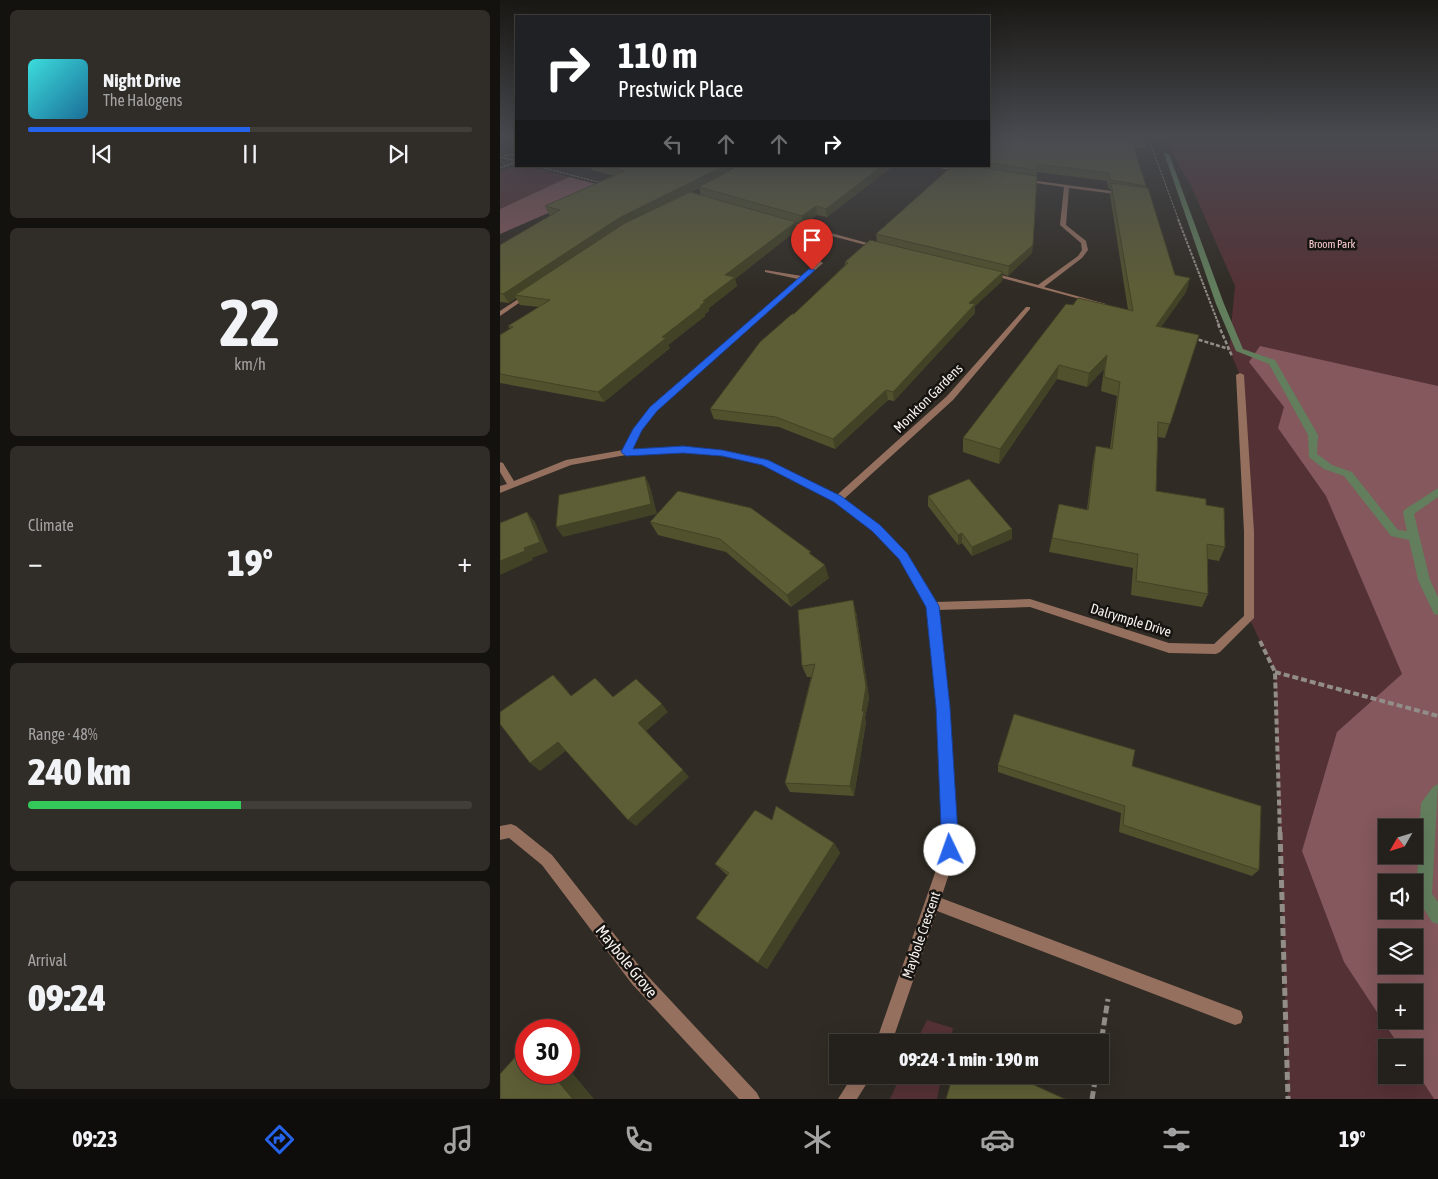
<!DOCTYPE html>
<html lang="en">
<head>
<meta charset="utf-8">
<style>
  body { margin:0; font-family:"Asap Condensed",sans-serif; background:#302d28; color:#f1f3f6; height:100vh; display:flex; flex-direction:column; font-size:19px; white-space:nowrap }
  * { box-sizing:border-box; margin:0 }
  p { font-size:16px; color:#a3a3a3 }
  .icon { flex:none; width:28px; height:28px; fill:none; stroke:currentColor; stroke-width:2; stroke-linecap:round; stroke-linejoin:round }
  .map { position:relative; flex:1; overflow:hidden }
  .panel { display:flex; flex-direction:column; gap:10px; padding:10px; background:#14120f; width:500px }
  .panel>* { flex:none }
  .guide { position:absolute; left:15px; top:15px; width:475px; height:152px; border-radius:0px; box-shadow:0 5px 20px #0002,0 0 0 1px #413e3a; background:#202124; color:#fff; overflow:hidden }
  .needle { width:32px; rotate:231deg }
  .fabs { position:absolute; left:878px; top:819px; display:grid; gap:10px }
  .fabs a { display:grid; place-items:center; width:45px; height:45px; border-radius:0px; background:#24201b; box-shadow:0 5px 20px #0002,0 0 0 1px #413e3a; font-size:25px }
  .speed { position:absolute; left:15px; top:1019px; display:flex; gap:10px; font-size:25px; font-weight:700; text-align:center }
  .speed>* { display:grid; place-content:center; width:65px; height:65px; border-radius:50%; background:#24201b; box-shadow:0 5px 20px #0002,0 0 0 1px #413e3a; line-height:1 }
  .speed .limit { border:8px solid #d22; background:#fff; color:#111 }
  .pin { position:absolute; display:grid; place-items:center; width:42px; height:42px; color:#fff; margin:-51px -21px; border-radius:50% 50% 50% 0; rotate:-45deg; box-shadow:0 0 5px #0007 }
  .pin .icon { rotate:45deg }
  .me { position:absolute; width:55px; margin:-28px; rotate:357deg; stroke-linejoin:round; filter:drop-shadow(0 0 4px #0008) }
  .turn { display:flex; align-items:center; gap:18px; height:105px; padding:0 20px; font-size:22px }
  .turn .icon { width:65px; height:65px; stroke-width:2.5 }
  .turn b { display:block; font-size:35px; line-height:42px }
  .lanes { display:flex; align-items:center; height:48px; padding:0 20px; background:#0003; justify-content:center; gap:25px; direction:ltr }
  .lanes .off { opacity:.35 }
  .big { font-size:38px; font-weight:800; line-height:1.1 }
  .panel .widget { flex:1; display:flex; flex-direction:column; justify-content:center; gap:8px; min-width:0; padding:0 18px; border-radius:8px; background:#302d28 }
  .panel .dial { align-items:center; gap:0 }
  .dial b { font-size:65px; line-height:1 }
  .song { display:flex; align-items:center; gap:15px }
  .cover { width:60px; height:60px; border-radius:8px; background:linear-gradient(135deg,hsl(180 70% 55%),hsl(200 70% 35%)) }
  .played { height:5px; border-radius:2px; background:linear-gradient(90deg,#2563eb 50%,#413e3a 50%) }
  .keys { display:flex; justify-content:space-around; direction:ltr }
  .heat { display:flex; justify-content:space-between; align-items:center; font-size:28px; direction:ltr }
  .charge { height:8px; border-radius:4px; background:linear-gradient(90deg,#34c759 48%,#413e3a 0) }
  .trip { position:absolute; left:329px; top:1034px; width:280px; height:50px; border-radius:0px; background:#24201b; box-shadow:0 5px 20px #0002,0 0 0 1px #413e3a; font-weight:800; line-height:50px; text-align:center }
  .menu { display:flex; height:80px; justify-content:space-around; align-items:center; background:#0e0d0b; color:#a3a3a3 }
  .menu .icon { width:35px; height:35px }
  .menu .active { color:#2563eb }
  .menu b { font-size:22px; color:#f1f3f6 }
  main { display:flex; flex:1; min-height:0 }
  .map>svg:first-child { display:block }
</style>
</head>
<body>
<main>
<section class="panel">
<div class="widget">
<div class="song"><i class="cover"></i><div><b>Night Drive</b><p>The Halogens</p></div></div>
<div class="played"></div>
<div class="keys"><svg class="icon" aria-label="previous" viewBox="0 0 24 24"><path d="M18 5L8 12l10 7zM5 5v14"/></svg><svg class="icon" aria-label="pause" viewBox="0 0 24 24"><path d="M8 5v14M16 5v14"/></svg><svg class="icon" aria-label="next" viewBox="0 0 24 24"><path d="M6 5l10 7-10 7zM19 5v14"/></svg></div>
</div>
<div class="widget dial"><b>22</b><p>km/h</p></div>
<div class="widget"><p>Climate</p>
<div class="heat"><a>−</a><b class="big">19°</b><a>+</a></div>
</div>
<div class="widget"><p>Range · 48%</p><b class="big">240 km</b><div class="charge"></div></div>
<div class="widget"><p>Arrival</p><b class="big">09:24</b></div>
</section>
<div class="map">
<svg width="938" height="1099" viewBox="0 0 938 1099">
  <rect width="100%" height="100%" fill="#302b24"/>
  <g fill="#543135" fill-rule="evenodd">
    <path d="M663 137H938V1099H788L775 672 749 618 740 375 729 349 735 286 692 188ZM886 828H914V855H886ZM886 882H914V910H886ZM886 938H914V965H886ZM886 992H914V1020H886ZM886 1048H914V1075H886Z"/>
    <polygon points="19,166 28,166 69,177 0,209 0,171"/>
    <polygon points="427,1020 453,1028 450,1042 416,1042"/>
    <polygon points="401,1075 442,1075 437,1099 390,1099"/>
  </g>
  <g fill="#84585c" fill-rule="evenodd">
    <polygon points="69,177 108,187 0,234 0,209"/>
    <path d="M760 346 938 386V1099H934L914 1068V1048L900 1047 844 962 802 851 837 732 902 674 826 496 778 428 784 407 749 362ZM886 828H914V855H886ZM886 882H914V910H886ZM886 938H914V965H886ZM886 992H914V1020H886Z"/>
  </g>
  <g fill="none" stroke-linecap="round" stroke-linejoin="round">
    <g fill="#627e5d" fill-rule="evenodd">
      <polygon points="664,153 669,154 724,304 743,349 775,360 818,435 817,454 832,465 852,472 898,530 907,531 903,513 904,510 938,488 938,497 914,514 930,580 938,597 938,615 934,614 918,580 909,540 891,536 844,476 824,469 809,457 808,435 769,364 736,351 716,304"/>
      <polygon points="938,784 932,894 938,902 938,924 932,922 916,896 921,803 933,787"/>
    </g>
    <g stroke="#928d88" stroke-width="1" stroke-dasharray="2.5 1" stroke-linecap="butt">
      <polyline points="648,137 679,221"/>
      <polyline points="4,156 16,154"/>
      <polyline points="0,157 16,161"/>
      <polyline points="36,166 102,183"/>
      <polyline points="0,168 16,162"/>
    </g>
    <polyline stroke="#928d88" stroke-width="2" stroke-dasharray="3 1" stroke-linecap="butt" points="678,219 719,325"/>
    <g stroke="#928d88" stroke-width="2.5" stroke-dasharray="4 2" stroke-linecap="butt">
      <polyline points="718,324 732,356"/>
      <polyline points="693,338 729,349"/>
    </g>
    <g stroke="#928d88" stroke-width="4" stroke-dasharray="6 3" stroke-linecap="butt">
      <polyline points="760,641 775,672 780,834"/>
      <polyline points="775,672 938,716"/>
    </g>
    <g stroke="#928d88" stroke-width="5" stroke-dasharray="8 4" stroke-linecap="butt">
      <polyline points="780,832 788,1099"/>
      <polyline points="600,1049 608,999"/>
      <polyline points="592,1099 596,1075"/>
    </g>
    <g fill="#95705f" fill-rule="evenodd">
      <polygon points="429,166 441,166 464,171 462,172"/>
      <polygon points="523,179 626,193 623,195 569,188 566,225 586,241 588,250 582,258 544,287 606,304 606,306 487,274 490,272 538,285 578,256 582,250 581,243 560,225 564,187 521,181"/>
      <polygon points="283,221 287,221 382,247 377,248 283,223"/>
      <polygon points="320,261 323,263 322,264 156,411 142,430 132,449 183,447 222,450 265,459 337,495 447,396 526,307 530,307 530,309 453,400 344,499 379,525 407,553 435,602 530,599 669,643 714,644 744,616 744,532 736,375 740,373 744,375 754,532 754,618 720,652 716,654 669,653 530,607 438,610 449,707 457,850 441,898 741,1011 743,1017 741,1023 735,1025 437,911 392,1042 376,1042 443,850 437,707 427,606 399,559 373,531 335,501 263,464 222,456 183,453 126,455 71,465 0,493 0,486 7,484 0,472 0,462 3,463 14,481 66,460 123,450 134,429 150,407 298,279 265,272 265,270 302,276"/>
      <polygon points="27,293 32,294 0,316 0,311"/>
      <polygon points="11,824 16,826 52,855 144,972 257,1093 260,1099 239,1099 132,984 42,865 9,838 0,840 0,826"/>
      <polygon points="353,1075 372,1075 357,1099 338,1099"/>
    </g>
  </g>
  <g fill="#51512e" fill-rule="evenodd">
    <polygon points="489,137 646,141 645,148 634,149 646,186 645,188 675,275 690,278 686,292 661,327 699,335 665,438 658,437 656,491 706,505 725,547 719,561 708,559 708,594 702,607 631,595 633,568 549,552 552,538 587,509 593,461 596,446 610,448 617,396 601,391 604,369 587,387 557,379 499,464 463,452 463,438 573,305 628,310 610,195 611,189 609,189 607,181 537,172 532,253 508,276 503,274 502,281 475,306 475,313 394,401 388,400 335,449 279,427 214,419 210,409 294,314 345,265 345,262 377,241 376,234 452,166 489,166"/>
    <path d="M91 166H393L327 217 317 215 304 225 296 223 297 230 235 279 237 286 209 308V311L205 314V316L168 345 170 348 104 402 0 383V335L10 329 8 326 39 307 20 305 16 298 9 303 0 302V245L51 215H49L45 206 115 176 92 170ZM228 166 236 168 230 171ZM199 188 201 195 191 192Z"/>
    <polygon points="428,496 512,539 472,556 462,543 458,545 428,506"/>
    <polygon points="150,522 312,555 329,578 291,607 226,552 158,535"/>
    <polygon points="356,612 369,698 365,718 366,722 354,796 290,792 285,783 311,677 307,677 302,666"/>
    <polygon points="498,765 632,766 759,870 752,876 619,832 621,813 498,772"/>
    <polygon points="272,820 334,843 340,853 267,969 258,963 227,875 215,864"/>
  </g>
  <g fill="#424226">
    <polygon points="224,166 228,166 230,172 122,226 15,295 16,298 9,303 3,294 119,218"/>
    <polygon points="382,166 393,166 327,217 326,209"/>
    <polygon points="316,206 317,215 304,225 302,216"/>
    <polygon points="296,222 297,230 235,279 237,286 209,308 209,311 205,314 205,316 168,345 170,348 104,402 98,392 162,337 200,306 203,301 225,275"/>
    <polygon points="533,245 532,253 508,276 509,266"/>
    <polygon points="503,272 502,281 475,306 475,313 394,401 393,392 469,303"/>
    <polygon points="690,278 686,292 652,340 656,326"/>
    <polygon points="607,355 604,369 587,387 589,373"/>
    <polygon points="559,365 557,379 499,464 500,449"/>
    <polygon points="386,390 388,400 335,449 333,439"/>
    <polygon points="145,476 150,486 157,514 63,537 56,527"/>
    <polygon points="27,512 35,522 48,552 32,558 33,560 0,575 0,561"/>
    <polygon points="512,529 512,539 472,556 472,547"/>
    <polygon points="462,533 462,543 458,545 458,535"/>
    <polygon points="325,565 329,578 291,607 287,595"/>
    <polygon points="353,600 356,612 369,698 365,718 366,722 354,796 350,786 362,711"/>
    <polygon points="53,675 62,684 79,705 71,696"/>
    <polygon points="162,704 168,712 145,732 138,723"/>
    <polygon points="58,742 67,750 40,771 30,763"/>
    <polygon points="183,770 189,777 136,826 128,820"/>
    <polygon points="334,843 340,853 267,969 258,963"/>
    <polygon points="69,1069 94,1099 73,1099 50,1072 69,1072"/>
  </g>
  <g fill="#5e5e36" stroke="#424226">
    <polygon points="489,137 643,137 646,141 632,141 646,186 610,180 609,173 537,164 537,170 489,163"/>
    <polygon points="107,166 224,166 119,218 3,294 0,293 0,245 60,210 45,206 125,171"/>
    <polygon points="238,166 382,166 326,209 316,206 302,216 199,187"/>
    <polygon points="452,166 471,166 537,176 533,245 509,266 376,234"/>
    <polygon points="611,183 648,188 675,275 690,278 656,326 699,335 670,424 658,422 656,491 706,499 706,505 724,508 725,547 707,544 708,594 636,581 638,554 552,538 559,504 588,510 596,446 612,449 620,382 604,377 607,355 589,373 559,365 500,449 463,438 566,304 573,305 578,298 633,311"/>
    <polygon points="190,192 296,222 225,275 235,277 203,301 206,301 200,306 202,306 162,337 166,338 98,392 0,374 0,335 13,327 8,326 50,300 15,295 125,223"/>
    <polygon points="370,240 503,272 469,303 475,304 393,392 386,390 333,439 276,417 210,409 260,342 292,314 294,314 348,263 345,262"/>
    <polygon points="145,476 151,504 56,527 59,495"/>
    <polygon points="469,479 512,529 472,547 462,533 458,535 428,496"/>
    <polygon points="178,491 251,508 311,552 309,553 325,565 287,595 220,539 150,522"/>
    <polygon points="27,512 40,542 24,548 25,551 0,561 0,523"/>
    <polygon points="353,600 366,687 362,711 364,711 350,786 285,783 315,664 302,666 298,610"/>
    <polygon points="53,675 71,696 95,678 113,697 136,679 162,704 138,723 183,770 128,820 58,742 30,763 0,724 0,712"/>
    <polygon points="514,714 635,750 632,766 761,806 759,870 623,825 625,806 498,765"/>
    <polygon points="276,806 334,843 258,963 196,918 229,873 215,864 255,810 272,820"/>
    <polygon points="26,1045 26,1072 50,1072 73,1099 0,1099 0,1074"/>
    <polygon points="453,1075 512,1075 565,1099 446,1099"/>
  </g>
  <linearGradient id="sky" x2="0" y2="1"><stop stop-color="#1a1814"/><stop offset="0.47" stop-color="#484a50"/><stop offset="1" stop-color="#484a50" stop-opacity="0"/></linearGradient>
  <rect width="938" height="291" fill="url(#sky)"/>
  <polygon fill="#2563eb" stroke="#184099" points="309,269 315,270 157,411 142,430 133,449 183,446 222,450 268,460 341,496 380,525 407,553 439,606 450,707 459,850 456,855 450,858 445,855 442,850 436,707 426,607 399,559 372,531 334,502 262,465 222,456 183,453 126,456 121,452 133,429 150,407"/>
  <g text-anchor="middle" dominant-baseline="central" stroke-width="5" stroke-linejoin="round" paint-order="stroke">
    <g font-size="11" fill="#fbcdd0" stroke="#161411">
      <text x="832" y="244">Broom Park</text>
    </g>
    <g font-size="14" fill="#f6f2ee" stroke="#161411">
      <text transform="translate(428 398) rotate(-45)">Monkton Gardens</text>
      <text transform="translate(631 620) rotate(17)">Dalrymple Drive</text>
      <text transform="translate(421 935) rotate(-71)">Maybole Crescent</text>
    </g>
    <g font-size="16" fill="#f6f2ee" stroke="#161411">
      <text transform="translate(127 961) rotate(51)">Maybole Grove</text>
    </g>
  </g>
</svg>
<div class="fabs">
<a><svg class="needle" viewBox="-14 -14 28 28"><path d="M0-13l5 13h-10z" fill="#e53935"/><path d="M0 13l5-13h-10z" fill="#a3a3a3"/></svg></a>
<a><svg class="icon" aria-label="sound" viewBox="0 0 24 24"><path d="M4 9h4l5-4v14l-5-4H4zM17 9q2 3 0 6"/></svg></a>
<a><svg class="icon" aria-label="layers" viewBox="0 0 24 24"><path d="M12 4l9 5-9 5-9-5zM3 14l9 5 9-5"/></svg></a>
<a>+</a>
<a>−</a>
</div>
<div class="speed"><div class="limit">30</div></div>
<div class="pin" style="left:312px;top:270px;background:#d93025"><svg class="icon" aria-label="arrive" viewBox="0 0 24 24"><path d="M6 21V4h12l-3 4 3 4H6"/></svg></div>
<svg class="me" style="left:450px;top:850px" viewBox="-20 -20 40 40"><circle r="19" fill="#fff"/><path d="M0-13L10 11 0 6-10 11z" fill="#2563eb"/></svg>
<div class="trip">09:24 · 1 min · 190 m</div>
<div class="guide">
<div class="turn"><svg class="icon" aria-label="right" viewBox="0 0 24 24"><path d="M7 20v-9h11M14 6l5 5-5 5"/></svg><div><b>110 m</b>Prestwick Place</div></div>
<div class="lanes"><svg class="icon off" aria-label="left" viewBox="0 0 24 24"><path d="M17 20v-9H6M10 6l-5 5 5 5"/></svg><svg class="icon off" aria-label="ahead" viewBox="0 0 24 24"><path d="M12 20V5M6 11l6-6 6 6"/></svg><svg class="icon off" aria-label="ahead" viewBox="0 0 24 24"><path d="M12 20V5M6 11l6-6 6 6"/></svg><svg class="icon" aria-label="right" viewBox="0 0 24 24"><path d="M7 20v-9h11M14 6l5 5-5 5"/></svg></div>
</div>
</div>
</main>
<nav class="menu">
<b>09:23</b>
<svg class="icon active" aria-label="directions" viewBox="0 0 24 24"><path d="M12 3l9 9-9 9-9-9zM9 14v-3h6M13 9l2 2-2 2"/></svg>
<svg class="icon" aria-label="music" viewBox="0 0 24 24"><path d="M9 18V5l10-2v13"/><circle cx="6" cy="18" r="3"/><circle cx="16" cy="16" r="3"/></svg>
<svg class="icon" aria-label="phone" viewBox="0 0 24 24"><path d="M5 4h4l2 5-3 2q2 4 5 5l2-3 5 2v4C11 20 4 13 5 4z"/></svg>
<svg class="icon" aria-label="climate" viewBox="0 0 24 24"><path d="M12 3v18M4 7l16 10M4 17L20 7"/></svg>
<svg class="icon" aria-label="car" viewBox="0 0 24 24"><path d="M5 17H2v-5l4-1 3-4h7l3 4 3 1v5h-3M9 17h6M6 11h13"/><circle cx="7" cy="17" r="2"/><circle cx="17" cy="17" r="2"/></svg>
<svg class="icon" aria-label="filters" viewBox="0 0 24 24"><path d="M4 7h16M4 17h16"/><circle cx="9" cy="7" r="2"/><circle cx="15" cy="17" r="2"/></svg>
<b>19°</b>
</nav>
</body>
</html>
